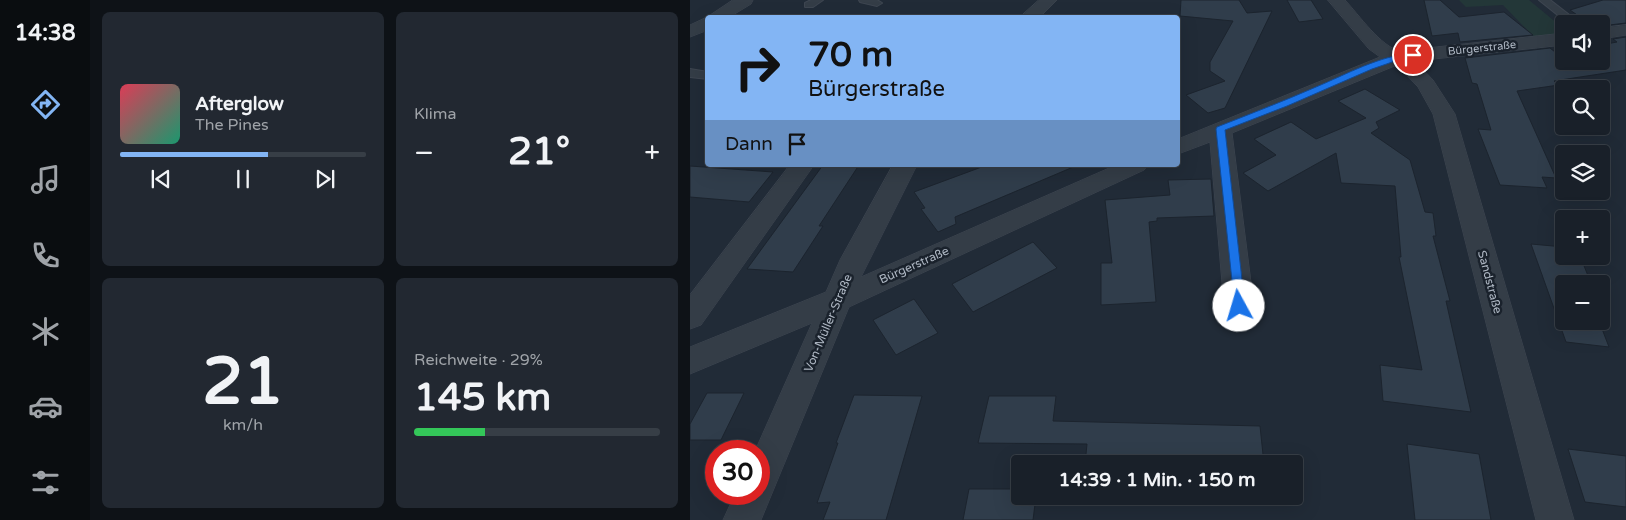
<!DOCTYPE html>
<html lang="de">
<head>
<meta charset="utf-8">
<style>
  body { margin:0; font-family:"Varela Round",sans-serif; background:#222831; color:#f1f3f6; height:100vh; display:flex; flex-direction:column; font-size:19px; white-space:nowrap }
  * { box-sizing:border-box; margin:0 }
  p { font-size:16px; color:#9fa3a8 }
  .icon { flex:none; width:28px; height:28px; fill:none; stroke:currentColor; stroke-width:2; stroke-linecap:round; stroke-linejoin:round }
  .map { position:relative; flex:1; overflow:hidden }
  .details { display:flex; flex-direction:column; gap:12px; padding:12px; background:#0e1217; width:600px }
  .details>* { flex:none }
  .guide { position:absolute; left:15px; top:15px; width:475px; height:152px; border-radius:5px; box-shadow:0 5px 20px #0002,0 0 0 1px #373e46; background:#83b5f4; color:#111; overflow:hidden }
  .buttons { position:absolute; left:865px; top:15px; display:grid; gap:10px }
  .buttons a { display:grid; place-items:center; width:55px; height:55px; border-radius:5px; background:#192029; box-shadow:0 5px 20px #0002,0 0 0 1px #373e46; font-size:25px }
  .speed { position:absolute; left:15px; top:440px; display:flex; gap:10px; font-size:25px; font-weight:700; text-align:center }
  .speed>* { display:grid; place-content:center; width:65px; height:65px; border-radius:50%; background:#192029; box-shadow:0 5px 20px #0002,0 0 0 1px #373e46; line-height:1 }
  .speed .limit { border:8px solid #d22; background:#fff; color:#111 }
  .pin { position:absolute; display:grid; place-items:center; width:42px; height:42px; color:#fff; margin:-21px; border:2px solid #fff; border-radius:50%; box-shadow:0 1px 5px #0007 }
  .me { position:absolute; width:55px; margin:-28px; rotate:354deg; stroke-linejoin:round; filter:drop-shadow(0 0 4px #0008) }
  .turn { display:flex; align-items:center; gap:18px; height:105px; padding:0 20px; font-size:22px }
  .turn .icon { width:65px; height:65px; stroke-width:2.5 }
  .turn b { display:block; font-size:35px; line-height:42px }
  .then { display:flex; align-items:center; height:48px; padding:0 20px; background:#0003; gap:10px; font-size:19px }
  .big { font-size:38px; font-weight:800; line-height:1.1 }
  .details .widget { flex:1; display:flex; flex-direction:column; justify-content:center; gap:8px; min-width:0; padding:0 18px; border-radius:8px; background:#222831 }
  .details .dial { align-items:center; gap:0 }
  .dial b { font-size:65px; line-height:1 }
  .song { display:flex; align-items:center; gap:15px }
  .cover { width:60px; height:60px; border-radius:8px; background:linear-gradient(135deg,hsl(350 70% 55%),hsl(160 70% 35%)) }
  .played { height:5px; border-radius:2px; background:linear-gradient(90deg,#83b5f4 60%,#373e46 60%) }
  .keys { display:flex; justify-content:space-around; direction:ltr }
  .heat { display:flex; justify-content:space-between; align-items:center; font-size:28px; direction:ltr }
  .charge { height:8px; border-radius:4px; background:linear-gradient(90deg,#34c759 29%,#373e46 0) }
  .details .tiles { flex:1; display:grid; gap:12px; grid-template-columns:repeat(2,1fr) }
  .trip { position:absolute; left:321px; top:455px; width:292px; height:50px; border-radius:5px; background:#192029; box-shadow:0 5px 20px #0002,0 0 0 1px #373e46; font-weight:800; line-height:50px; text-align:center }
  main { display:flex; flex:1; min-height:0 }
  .tab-bar { display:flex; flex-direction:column; width:90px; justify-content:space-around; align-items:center; background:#0a0d10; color:#9fa3a8 }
  .tab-bar .icon { width:35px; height:35px }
  .tab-bar .on { color:#83b5f4 }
  .tab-bar b { font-size:22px; color:#f1f3f6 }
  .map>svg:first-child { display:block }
</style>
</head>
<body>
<main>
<nav class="tab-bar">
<b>14:38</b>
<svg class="icon on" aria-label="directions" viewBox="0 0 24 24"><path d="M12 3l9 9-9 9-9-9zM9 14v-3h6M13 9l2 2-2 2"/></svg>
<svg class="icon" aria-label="music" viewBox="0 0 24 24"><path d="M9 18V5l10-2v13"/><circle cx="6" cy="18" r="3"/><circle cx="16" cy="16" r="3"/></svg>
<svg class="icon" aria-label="phone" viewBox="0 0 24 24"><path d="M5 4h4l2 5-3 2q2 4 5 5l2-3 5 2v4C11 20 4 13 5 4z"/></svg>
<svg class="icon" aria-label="climate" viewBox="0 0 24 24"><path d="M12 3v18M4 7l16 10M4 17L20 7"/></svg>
<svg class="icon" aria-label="car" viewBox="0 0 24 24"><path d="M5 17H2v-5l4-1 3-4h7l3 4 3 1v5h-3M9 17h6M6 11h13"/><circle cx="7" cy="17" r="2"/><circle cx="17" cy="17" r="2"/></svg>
<svg class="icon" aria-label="filters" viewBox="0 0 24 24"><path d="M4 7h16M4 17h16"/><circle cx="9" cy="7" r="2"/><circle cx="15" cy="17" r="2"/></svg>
</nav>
<section class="details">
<div class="tiles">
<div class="widget">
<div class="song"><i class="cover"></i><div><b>Afterglow</b><p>The Pines</p></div></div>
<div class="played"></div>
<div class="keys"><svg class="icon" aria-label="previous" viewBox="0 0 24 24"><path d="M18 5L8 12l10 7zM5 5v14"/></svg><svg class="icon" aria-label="pause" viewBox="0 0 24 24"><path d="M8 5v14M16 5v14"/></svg><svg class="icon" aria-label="next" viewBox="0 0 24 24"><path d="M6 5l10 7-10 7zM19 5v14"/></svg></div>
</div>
<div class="widget"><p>Klima</p>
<div class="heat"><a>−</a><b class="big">21°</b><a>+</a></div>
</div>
<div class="widget dial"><b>21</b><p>km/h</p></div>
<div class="widget"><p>Reichweite · 29%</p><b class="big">145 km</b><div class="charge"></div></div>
</div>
</section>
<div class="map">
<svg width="936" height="520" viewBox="0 0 936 520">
  <rect width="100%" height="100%" fill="#212b37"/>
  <polygon fill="#233738" points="769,0 839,0 874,29 874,39 849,42 813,5 776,7"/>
  <g fill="#303d4b" stroke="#1c242e">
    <polygon points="491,0 549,0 557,13 582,11 535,108 518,113 496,95 535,81 520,71 520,62 543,21 490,16"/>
    <polygon points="597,0 621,0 633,19 609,22"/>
    <polygon points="734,0 750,0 769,17 814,12 843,35 770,42 768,33 742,36"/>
    <polygon points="913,0 936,0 936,23 911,26 911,24 900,24 880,10"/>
    <polygon points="936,37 936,70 864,81 869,85 827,91 866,178 852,177 857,188 810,185 788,129 801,130 787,84 782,83 775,58 860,48 865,52 874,50 874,61 911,61 911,45 927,42 923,39"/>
    <polygon points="675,89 710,110 686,122 689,128 681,133 720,160 735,212 743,213 746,236 743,236 760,301 756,301 781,412 693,401 690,365 732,370 709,257 711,257 705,186 651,183 646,153 578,191 553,173 586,155 564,139 601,122 626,139 676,118 648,101"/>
    <polygon points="133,165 169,165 129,226 133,226 103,272 57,269"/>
    <polygon points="297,165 388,165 265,217 266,224 248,232 231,209 235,208 224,192"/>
    <polygon points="0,166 83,172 59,202 0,197"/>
    <polygon points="521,179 524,216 467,218 467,221 459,222 466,302 411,305 411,263 422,263 415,200 480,195 478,180"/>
    <polygon points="343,242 367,268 283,312 262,284"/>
    <polygon points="841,244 874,247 874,256 890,256 901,283 874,284 874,321 909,321 919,347 876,342"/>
    <polygon points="224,299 248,333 206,355 183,320"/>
    <polygon points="17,393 54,393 31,440 0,440 0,424"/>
    <polygon points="164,395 232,396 196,520 133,520 140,502 127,503 148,443 146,443"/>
    <polygon points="299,396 366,396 363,421 570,426 574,464 395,464 397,444 288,443"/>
    <polygon points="717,444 789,454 801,520 725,520"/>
    <polygon points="878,449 936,456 936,507 895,502"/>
    <polygon points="279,489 330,489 330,496 346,496 343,520 273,520"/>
  </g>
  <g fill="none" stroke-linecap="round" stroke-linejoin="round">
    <g stroke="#3e4651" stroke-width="2">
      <g id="service">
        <polygon points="121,0 133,0 123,7 115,7 115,3"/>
        <polygon points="169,0 187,0 192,3 187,6 170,2"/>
        <polygon points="849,0 860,0 891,24 879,24"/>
        <polygon points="0,69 18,72 18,79 0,77"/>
      </g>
    </g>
    <g stroke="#3e4651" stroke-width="1">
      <g id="minor">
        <polygon points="43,0 63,0 61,4 38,18 18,18 18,30 0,37 0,25 17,17"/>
        <polygon points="349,0 367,0 349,18 329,18"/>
        <path d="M638 0H655C669 15 691 47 710 51L874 33V45L725 61 743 80 765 114 884 520H846L743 114 728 87 707 65 542 133 564 306 559 314 549 317 539 314 534 306 520 142 488 154V139L690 57 679 49Z"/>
        <polygon points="936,25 936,35 911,39 911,28"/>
        <polygon points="100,165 124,165 11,325 0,329 0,295"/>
        <polygon points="203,165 227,165 171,277 426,165 458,165 454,170 159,307 71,520 33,520 45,494 69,494 69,451 65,451 122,323 0,374 0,347 136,292 150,260"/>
      </g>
    </g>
    <use href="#service" fill="#343d47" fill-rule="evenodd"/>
    <use href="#minor" fill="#343d47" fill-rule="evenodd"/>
  </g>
  <path fill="#1a73e8" stroke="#114b97" d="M723 53 727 55 726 57 711 59 682 69 597 106 535 130 555 306 553 309H545L526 129 527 127C560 114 594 101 626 87 657 74 689 56 723 53Z"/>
  <g text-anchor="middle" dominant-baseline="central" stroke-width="5" stroke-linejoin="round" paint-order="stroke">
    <g font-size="11" fill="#afb8c4" stroke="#1a222c">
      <text transform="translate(792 48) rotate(-6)">Bürgerstraße</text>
    </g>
    <g font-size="12" fill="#afb8c4" stroke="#1a222c">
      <text transform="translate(224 265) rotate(-24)">Bürgerstraße</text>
      <text transform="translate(800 282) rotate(75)">Sandstraße</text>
      <text transform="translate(138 323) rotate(-67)">Von-Müller-Straße</text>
    </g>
  </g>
</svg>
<div class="buttons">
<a><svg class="icon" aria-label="sound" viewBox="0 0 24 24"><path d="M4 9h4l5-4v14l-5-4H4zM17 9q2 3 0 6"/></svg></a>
<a><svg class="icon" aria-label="search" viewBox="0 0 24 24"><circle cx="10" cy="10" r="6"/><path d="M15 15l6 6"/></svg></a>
<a><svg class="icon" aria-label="layers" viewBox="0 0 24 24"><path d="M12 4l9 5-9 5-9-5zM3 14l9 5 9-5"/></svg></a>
<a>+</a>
<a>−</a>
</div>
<div class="speed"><div class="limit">30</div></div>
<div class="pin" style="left:723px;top:55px;background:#d93025"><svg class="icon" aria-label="arrive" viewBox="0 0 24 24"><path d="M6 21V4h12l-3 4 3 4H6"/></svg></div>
<svg class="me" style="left:549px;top:306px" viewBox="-20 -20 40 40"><circle r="19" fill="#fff"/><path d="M0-13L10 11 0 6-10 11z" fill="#1a73e8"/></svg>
<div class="trip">14:39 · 1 Min. · 150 m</div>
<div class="guide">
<div class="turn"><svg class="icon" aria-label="right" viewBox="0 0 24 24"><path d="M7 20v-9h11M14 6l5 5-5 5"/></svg><div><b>70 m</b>Bürgerstraße</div></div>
<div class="then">Dann<svg class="icon" aria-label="arrive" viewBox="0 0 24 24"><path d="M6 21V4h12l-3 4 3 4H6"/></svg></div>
</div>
</div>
</main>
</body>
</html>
